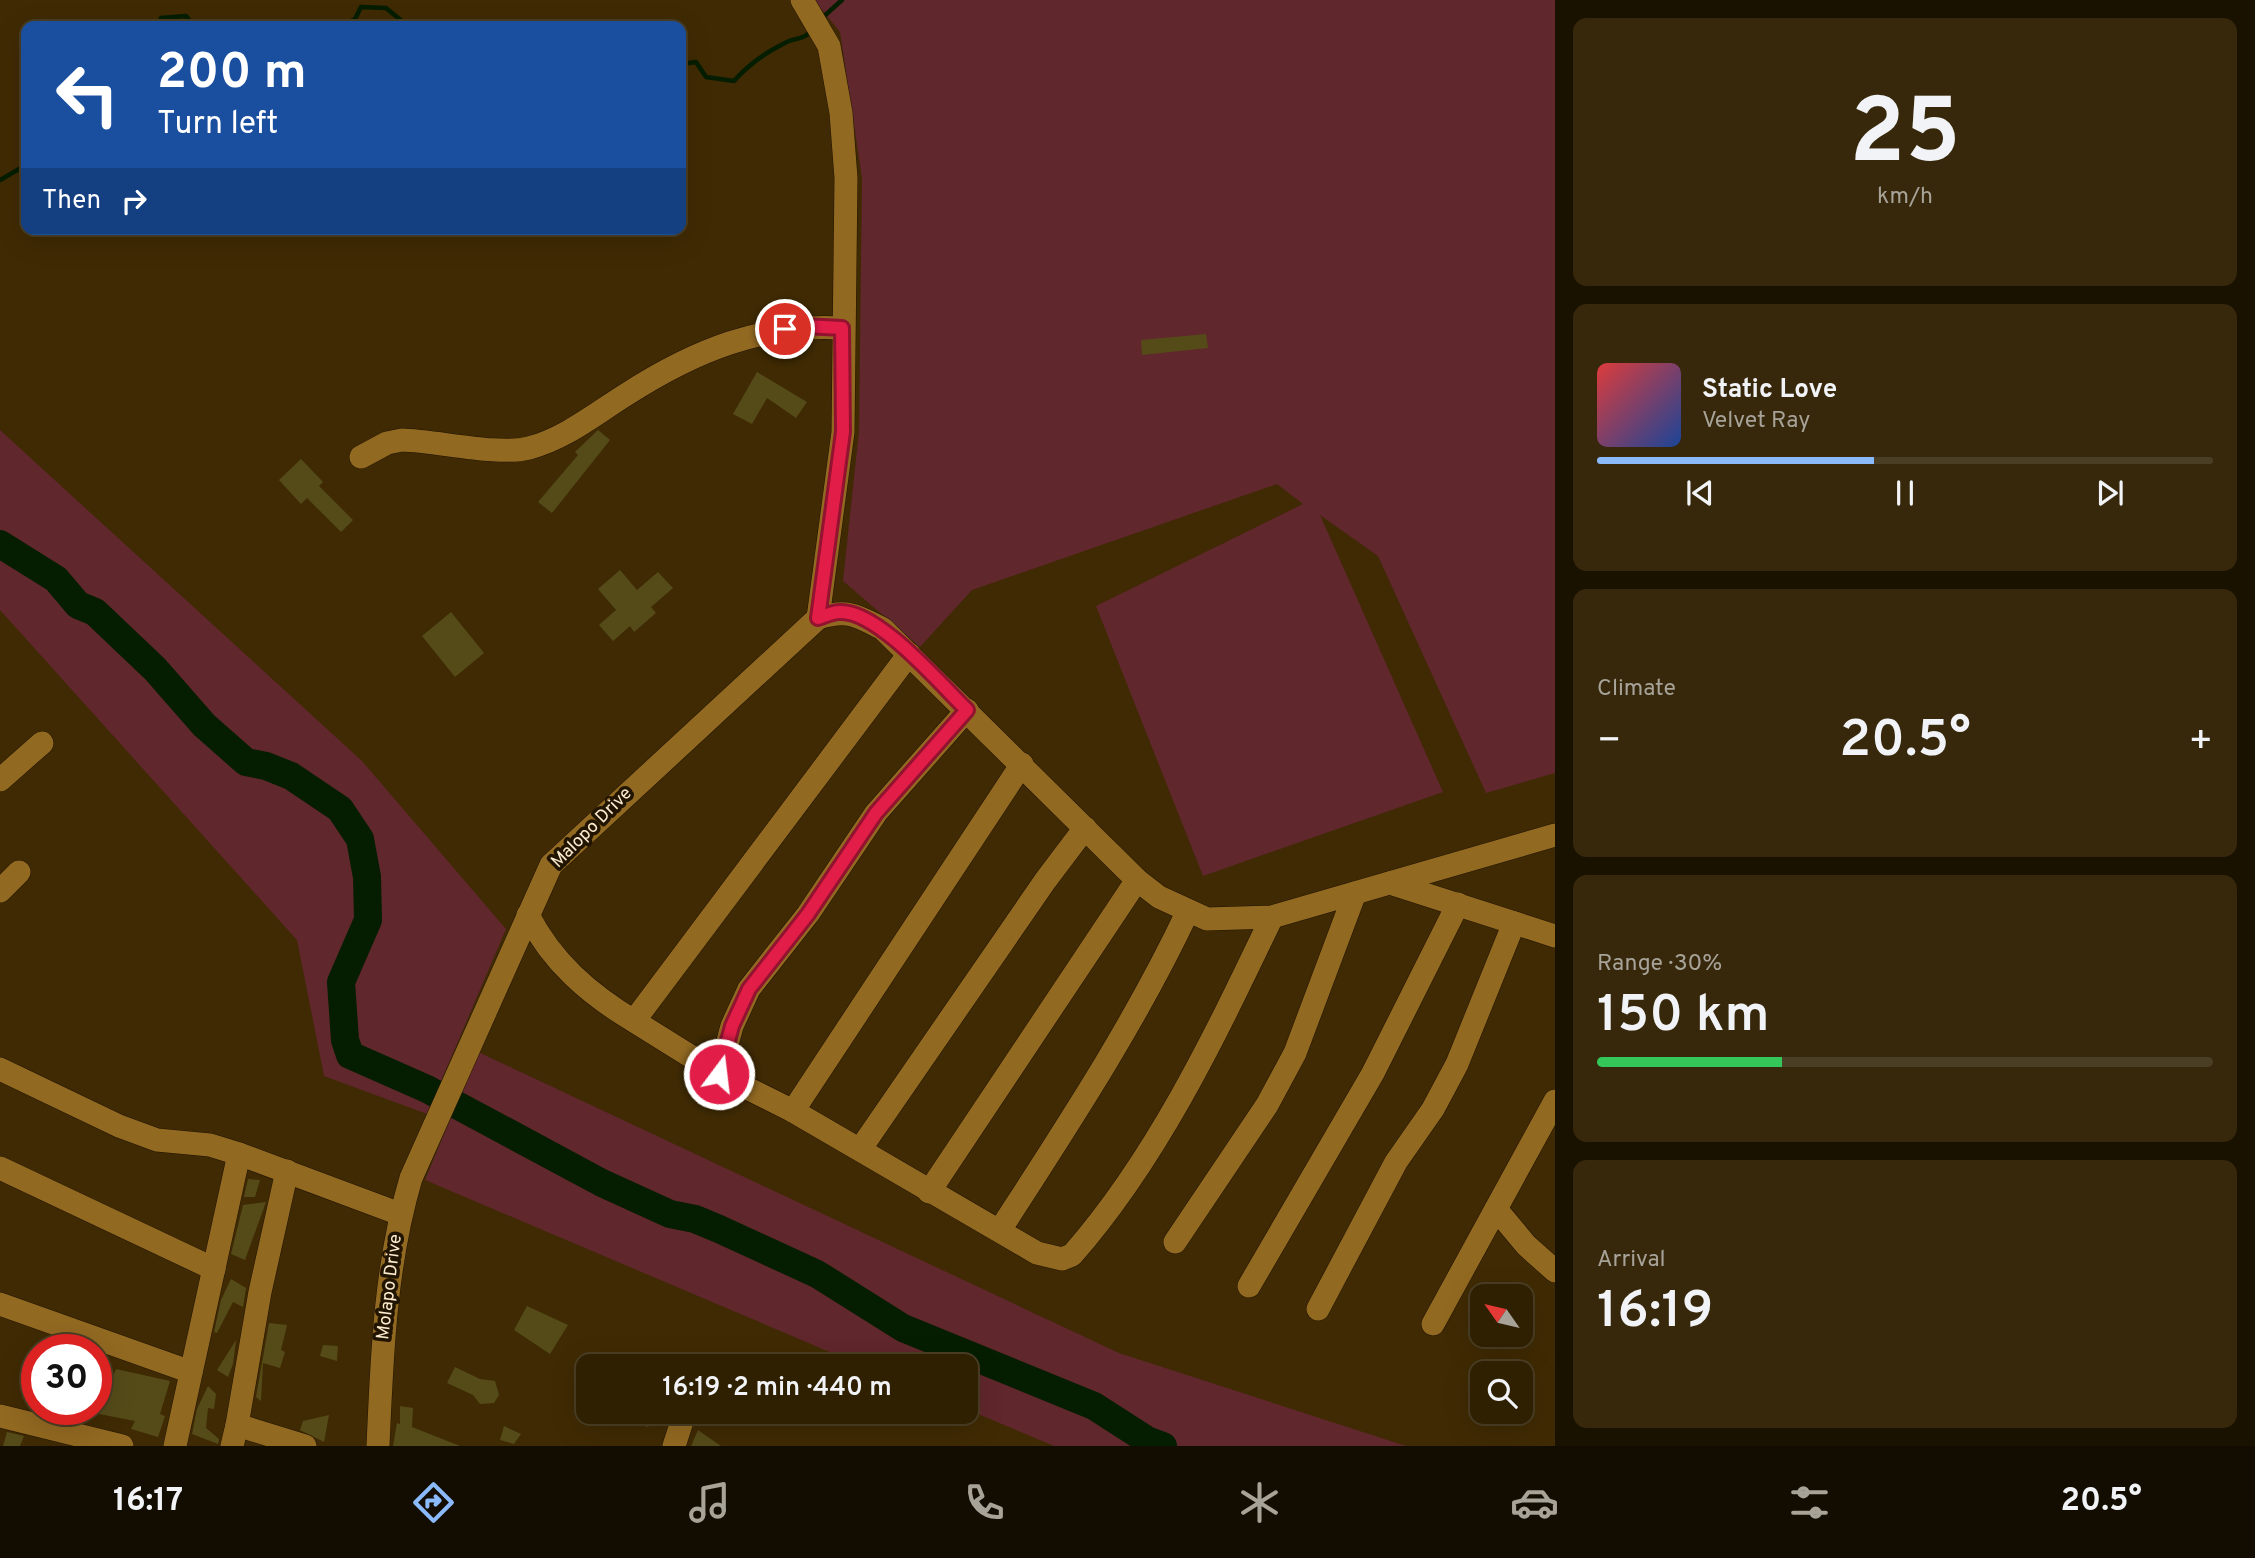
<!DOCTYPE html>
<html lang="en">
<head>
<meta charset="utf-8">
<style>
  body { margin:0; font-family:Overpass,sans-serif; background:#37280c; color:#f1f3f6; height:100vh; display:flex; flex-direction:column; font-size:26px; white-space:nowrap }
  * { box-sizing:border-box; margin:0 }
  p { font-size:23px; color:#a7a399 }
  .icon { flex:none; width:38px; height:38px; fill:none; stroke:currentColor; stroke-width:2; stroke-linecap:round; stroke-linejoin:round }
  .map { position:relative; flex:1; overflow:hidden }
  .sheet { display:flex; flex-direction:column; gap:18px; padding:18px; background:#1a1201; width:700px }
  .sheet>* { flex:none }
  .guide { position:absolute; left:21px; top:21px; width:665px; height:214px; border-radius:14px; box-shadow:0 7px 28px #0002,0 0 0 2px #4a3e24; background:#1a4fa0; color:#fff; overflow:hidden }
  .needle { width:46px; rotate:304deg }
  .controls { position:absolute; left:1470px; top:1284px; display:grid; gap:14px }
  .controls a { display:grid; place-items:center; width:63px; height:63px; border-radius:14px; background:#2f2002; box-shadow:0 7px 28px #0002,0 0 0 2px #4a3e24; font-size:35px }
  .speed { position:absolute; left:21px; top:1334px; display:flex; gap:14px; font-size:35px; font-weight:700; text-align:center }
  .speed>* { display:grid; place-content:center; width:91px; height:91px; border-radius:50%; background:#2f2002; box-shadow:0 7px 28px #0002,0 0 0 2px #4a3e24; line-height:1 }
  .speed .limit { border:10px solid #d22; background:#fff; color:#111 }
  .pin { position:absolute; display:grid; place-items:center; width:60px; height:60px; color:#fff; margin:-30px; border:4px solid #fff; border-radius:50%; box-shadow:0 2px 7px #0007 }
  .me { position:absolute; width:77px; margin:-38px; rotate:15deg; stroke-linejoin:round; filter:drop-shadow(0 0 5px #0008) }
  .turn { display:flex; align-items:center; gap:24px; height:147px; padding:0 21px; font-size:32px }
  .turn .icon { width:91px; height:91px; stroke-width:2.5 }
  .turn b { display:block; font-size:49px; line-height:60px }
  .then { display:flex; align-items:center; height:66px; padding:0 21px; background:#0003; gap:14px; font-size:26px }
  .big { font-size:52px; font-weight:600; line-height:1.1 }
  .sheet .widget { flex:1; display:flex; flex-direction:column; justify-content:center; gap:10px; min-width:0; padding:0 24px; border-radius:14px; background:#37280c }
  .sheet .dial { align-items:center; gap:0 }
  .dial b { font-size:91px; line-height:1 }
  .song { display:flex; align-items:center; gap:21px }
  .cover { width:84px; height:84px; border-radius:10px; background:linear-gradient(135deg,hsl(0 70% 55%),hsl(220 70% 35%)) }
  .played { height:7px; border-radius:4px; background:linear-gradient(90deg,#8bbafc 45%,#4a3e24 45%) }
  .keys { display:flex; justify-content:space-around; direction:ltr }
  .heat { display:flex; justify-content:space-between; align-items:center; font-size:38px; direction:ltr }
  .charge { height:10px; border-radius:5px; background:linear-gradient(90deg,#34c759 30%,#4a3e24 0) }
  .trip { position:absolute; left:576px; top:1354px; width:402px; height:70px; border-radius:14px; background:#2f2002; box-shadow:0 7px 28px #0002,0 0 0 2px #4a3e24; font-weight:600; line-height:70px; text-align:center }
  .tab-bar { display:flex; height:112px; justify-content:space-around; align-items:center; background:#130d01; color:#a7a399 }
  .tab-bar .icon { width:49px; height:49px }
  .tab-bar .selected { color:#8bbafc }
  .tab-bar b { font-size:32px; color:#f1f3f6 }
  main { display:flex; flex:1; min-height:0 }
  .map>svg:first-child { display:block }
</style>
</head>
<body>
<main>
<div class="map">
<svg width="1555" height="1446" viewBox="0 0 1555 1446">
  <rect width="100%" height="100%" fill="#3f2a03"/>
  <g fill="#60272c">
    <polygon points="814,0 1555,0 1555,773 1486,793 1378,556 1320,515 1443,792 1203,876 1096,606 1303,504 1277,484 972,590 920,647 843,581 859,431 862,178 840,32"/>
    <polygon points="0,430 362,761 506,929 427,1114 324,1076 297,940 0,610"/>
    <polygon points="478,1052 1119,1353 1406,1446 1054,1446 966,1409 966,1367 865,1367 425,1180"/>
  </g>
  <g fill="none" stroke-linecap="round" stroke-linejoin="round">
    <g stroke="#051d00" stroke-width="4.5">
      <polyline points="822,18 842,0"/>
      <polyline points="157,26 161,18 186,16 194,26"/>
      <polyline points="342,26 355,19 361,7 386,8 408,26"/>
      <path d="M681 64 696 62 706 77 734 81C747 66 765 53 783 44 794 37 803 41 812 30"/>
      <polyline points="0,180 26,165"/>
    </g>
    <polyline stroke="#051d00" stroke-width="28" points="0,544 56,579 78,605 95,612 155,669 204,725 246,762 266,766 291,776 340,809 360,839 367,877 368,920 341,982 345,1040 350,1055 427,1089 602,1183 670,1214 695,1219 719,1229 817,1274 903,1328 1094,1406 1147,1440 1163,1446"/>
  </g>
  <g fill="#554b19">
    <polygon points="1206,334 1208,348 1142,355 1141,340"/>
    <polygon points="757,372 807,402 796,418 767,398 752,424 733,414"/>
    <polygon points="598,430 610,440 552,513 538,502 578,455 575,452"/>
    <polygon points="301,459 323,482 319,486 353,520 341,532 307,498 301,504 279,480"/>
    <polygon points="620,570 637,590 658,572 673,588 651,607 656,613 634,632 630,626 613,641 599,625 616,610 598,589"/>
    <polygon points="451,612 484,653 455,677 422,636"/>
    <polygon points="248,1179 260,1180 255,1197 244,1197"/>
    <polygon points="266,1202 245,1260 231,1254 243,1205"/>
    <polygon points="231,1279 246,1288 243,1307 233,1302 217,1333 214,1332 221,1300"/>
    <polygon points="527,1306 568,1325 550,1354 514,1330"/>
    <polygon points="269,1323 287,1325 281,1350 285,1352 280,1368 263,1363 261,1401 256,1397"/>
    <polygon points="236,1340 233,1364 228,1377 217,1370"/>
    <polygon points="323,1345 338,1346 337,1361 320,1356"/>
    <polygon points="455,1367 480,1379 495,1381 499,1395 494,1403 480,1404 473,1395 447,1383"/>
    <polygon points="116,1369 170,1381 160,1414 165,1416 158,1437 131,1429 135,1421 99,1414"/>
    <polygon points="208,1386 216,1394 214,1409 208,1408 206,1428 219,1439 218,1444 192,1434 197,1409"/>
    <polygon points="400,1406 413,1408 412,1427 460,1446 393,1446 397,1423 400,1424"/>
    <polygon points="609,1412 654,1412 648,1427 609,1415"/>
    <polygon points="329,1415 324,1442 300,1430 303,1421"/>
    <polygon points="504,1426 521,1434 514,1444 500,1440"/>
    <polygon points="698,1430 721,1446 691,1446"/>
    <polygon points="7,1432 24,1436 20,1446 3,1446"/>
  </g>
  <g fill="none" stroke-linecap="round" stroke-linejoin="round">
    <g stroke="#211401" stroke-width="24">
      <g id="minor">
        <polyline points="802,0 829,46 841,113 846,178 843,432 818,618"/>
        <path d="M361 457 387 443 402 440C438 441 498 456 529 448 566 438 595 414 627 394 694 351 762 323 842 328"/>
        <path d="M1022 764 793 1111 1037 1253 1062 1259 1072 1255C1158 1157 1216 1034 1272 917"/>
        <polyline points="0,780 42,743"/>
        <polyline points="1390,883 1555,936"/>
        <polyline points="0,891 19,872"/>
        <path d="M528 915C552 962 589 994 634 1021"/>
        <polyline points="0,1069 119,1126 157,1140 210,1145 239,1154 400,1214"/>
        <polyline points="719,1074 732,1026 749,989 808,914 876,813 967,710"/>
        <polyline points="793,1111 719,1074 634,1021 909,654"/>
        <polyline points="861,1148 1045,881 1085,828"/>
        <polyline points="0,1168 214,1269"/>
        <polyline points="287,1171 260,1292 237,1425 305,1446"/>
        <polyline points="929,1192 1137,880"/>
        <polyline points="1496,1209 1526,1245 1555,1271"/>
        <path d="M1000 1230C1067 1126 1134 1025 1187 913"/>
        <polyline points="1175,1242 1267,1105 1295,1053 1355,893"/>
        <polyline points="1249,1286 1373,1073 1458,904"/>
        <polyline points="0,1304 191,1372"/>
        <polyline points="1318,1309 1396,1162 1433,1109 1457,1064 1514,923"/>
        <polyline points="1433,1324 1555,1101"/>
        <polyline points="0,1416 122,1446"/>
        <polyline points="175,1446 239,1154"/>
        <polyline points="232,1446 237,1425"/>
        <path d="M378 1446C382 1355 385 1266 411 1178L551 865 818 618C848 609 856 615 883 629L1137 880 1159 897 1207 919 1272 917 1555 835"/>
        <polyline points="674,1446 685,1412"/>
      </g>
    </g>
    <use href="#minor" stroke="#926921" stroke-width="23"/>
  </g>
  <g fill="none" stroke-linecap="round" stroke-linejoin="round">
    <g stroke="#92132f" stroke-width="18">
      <path id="route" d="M719 1074 732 1026 749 989 808 914 876 813 967 710C941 685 877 609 839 612 833 612 824 616 818 618L843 432 842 328 804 326 785 329"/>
    </g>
    <use href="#route" stroke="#e11d48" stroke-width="12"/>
  </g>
  <g text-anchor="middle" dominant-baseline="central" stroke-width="7" stroke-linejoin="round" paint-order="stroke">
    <g font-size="18" fill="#fceacf" stroke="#211401">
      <text transform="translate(592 828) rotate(-45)">Malopo Drive</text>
      <text transform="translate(390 1287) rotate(-83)">Molapo Drive</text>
    </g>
  </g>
</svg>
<div class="controls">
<a><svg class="needle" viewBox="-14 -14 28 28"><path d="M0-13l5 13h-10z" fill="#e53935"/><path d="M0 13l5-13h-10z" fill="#a7a399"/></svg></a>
<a><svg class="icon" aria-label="search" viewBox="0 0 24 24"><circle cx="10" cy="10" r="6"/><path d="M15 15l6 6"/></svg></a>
</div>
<div class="speed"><div class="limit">30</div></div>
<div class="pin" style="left:785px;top:329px;background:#d93025"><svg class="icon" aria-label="arrive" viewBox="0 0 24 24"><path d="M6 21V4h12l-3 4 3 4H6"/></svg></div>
<svg class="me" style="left:719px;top:1074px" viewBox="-20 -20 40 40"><circle r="17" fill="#e11d48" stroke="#fff" stroke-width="3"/><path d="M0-11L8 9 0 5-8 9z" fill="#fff"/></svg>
<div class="trip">16:19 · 2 min · 440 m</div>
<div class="guide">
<div class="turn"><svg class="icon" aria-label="left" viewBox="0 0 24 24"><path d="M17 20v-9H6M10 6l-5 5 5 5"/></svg><div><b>200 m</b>Turn left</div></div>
<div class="then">Then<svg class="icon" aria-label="right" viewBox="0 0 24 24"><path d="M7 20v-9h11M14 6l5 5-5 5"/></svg></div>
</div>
</div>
<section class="sheet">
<div class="widget dial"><b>25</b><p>km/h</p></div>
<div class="widget">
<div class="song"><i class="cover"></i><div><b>Static Love</b><p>Velvet Ray</p></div></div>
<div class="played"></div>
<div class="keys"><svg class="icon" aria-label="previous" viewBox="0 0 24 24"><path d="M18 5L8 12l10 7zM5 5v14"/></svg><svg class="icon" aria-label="pause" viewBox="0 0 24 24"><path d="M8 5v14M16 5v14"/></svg><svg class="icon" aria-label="next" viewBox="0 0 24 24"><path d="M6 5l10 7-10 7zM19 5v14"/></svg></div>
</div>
<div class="widget"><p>Climate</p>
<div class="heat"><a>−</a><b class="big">20.5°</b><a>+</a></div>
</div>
<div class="widget"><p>Range · 30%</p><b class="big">150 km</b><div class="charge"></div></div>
<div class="widget"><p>Arrival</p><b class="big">16:19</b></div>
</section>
</main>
<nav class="tab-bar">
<b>16:17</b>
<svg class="icon selected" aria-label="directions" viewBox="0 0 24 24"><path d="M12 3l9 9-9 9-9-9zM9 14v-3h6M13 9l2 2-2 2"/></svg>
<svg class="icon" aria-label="music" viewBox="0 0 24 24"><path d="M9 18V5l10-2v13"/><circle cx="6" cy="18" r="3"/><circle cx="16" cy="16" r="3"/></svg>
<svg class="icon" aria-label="phone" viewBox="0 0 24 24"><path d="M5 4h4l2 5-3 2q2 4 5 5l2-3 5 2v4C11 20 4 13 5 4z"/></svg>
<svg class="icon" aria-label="climate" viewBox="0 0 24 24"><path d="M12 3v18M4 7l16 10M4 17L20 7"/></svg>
<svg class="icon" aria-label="car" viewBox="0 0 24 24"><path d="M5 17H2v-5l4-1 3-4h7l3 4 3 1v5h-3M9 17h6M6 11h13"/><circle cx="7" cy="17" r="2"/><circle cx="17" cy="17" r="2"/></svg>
<svg class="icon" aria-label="filters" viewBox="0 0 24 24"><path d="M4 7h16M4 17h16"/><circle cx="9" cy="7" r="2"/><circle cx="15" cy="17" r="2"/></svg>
<b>20.5°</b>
</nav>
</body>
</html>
